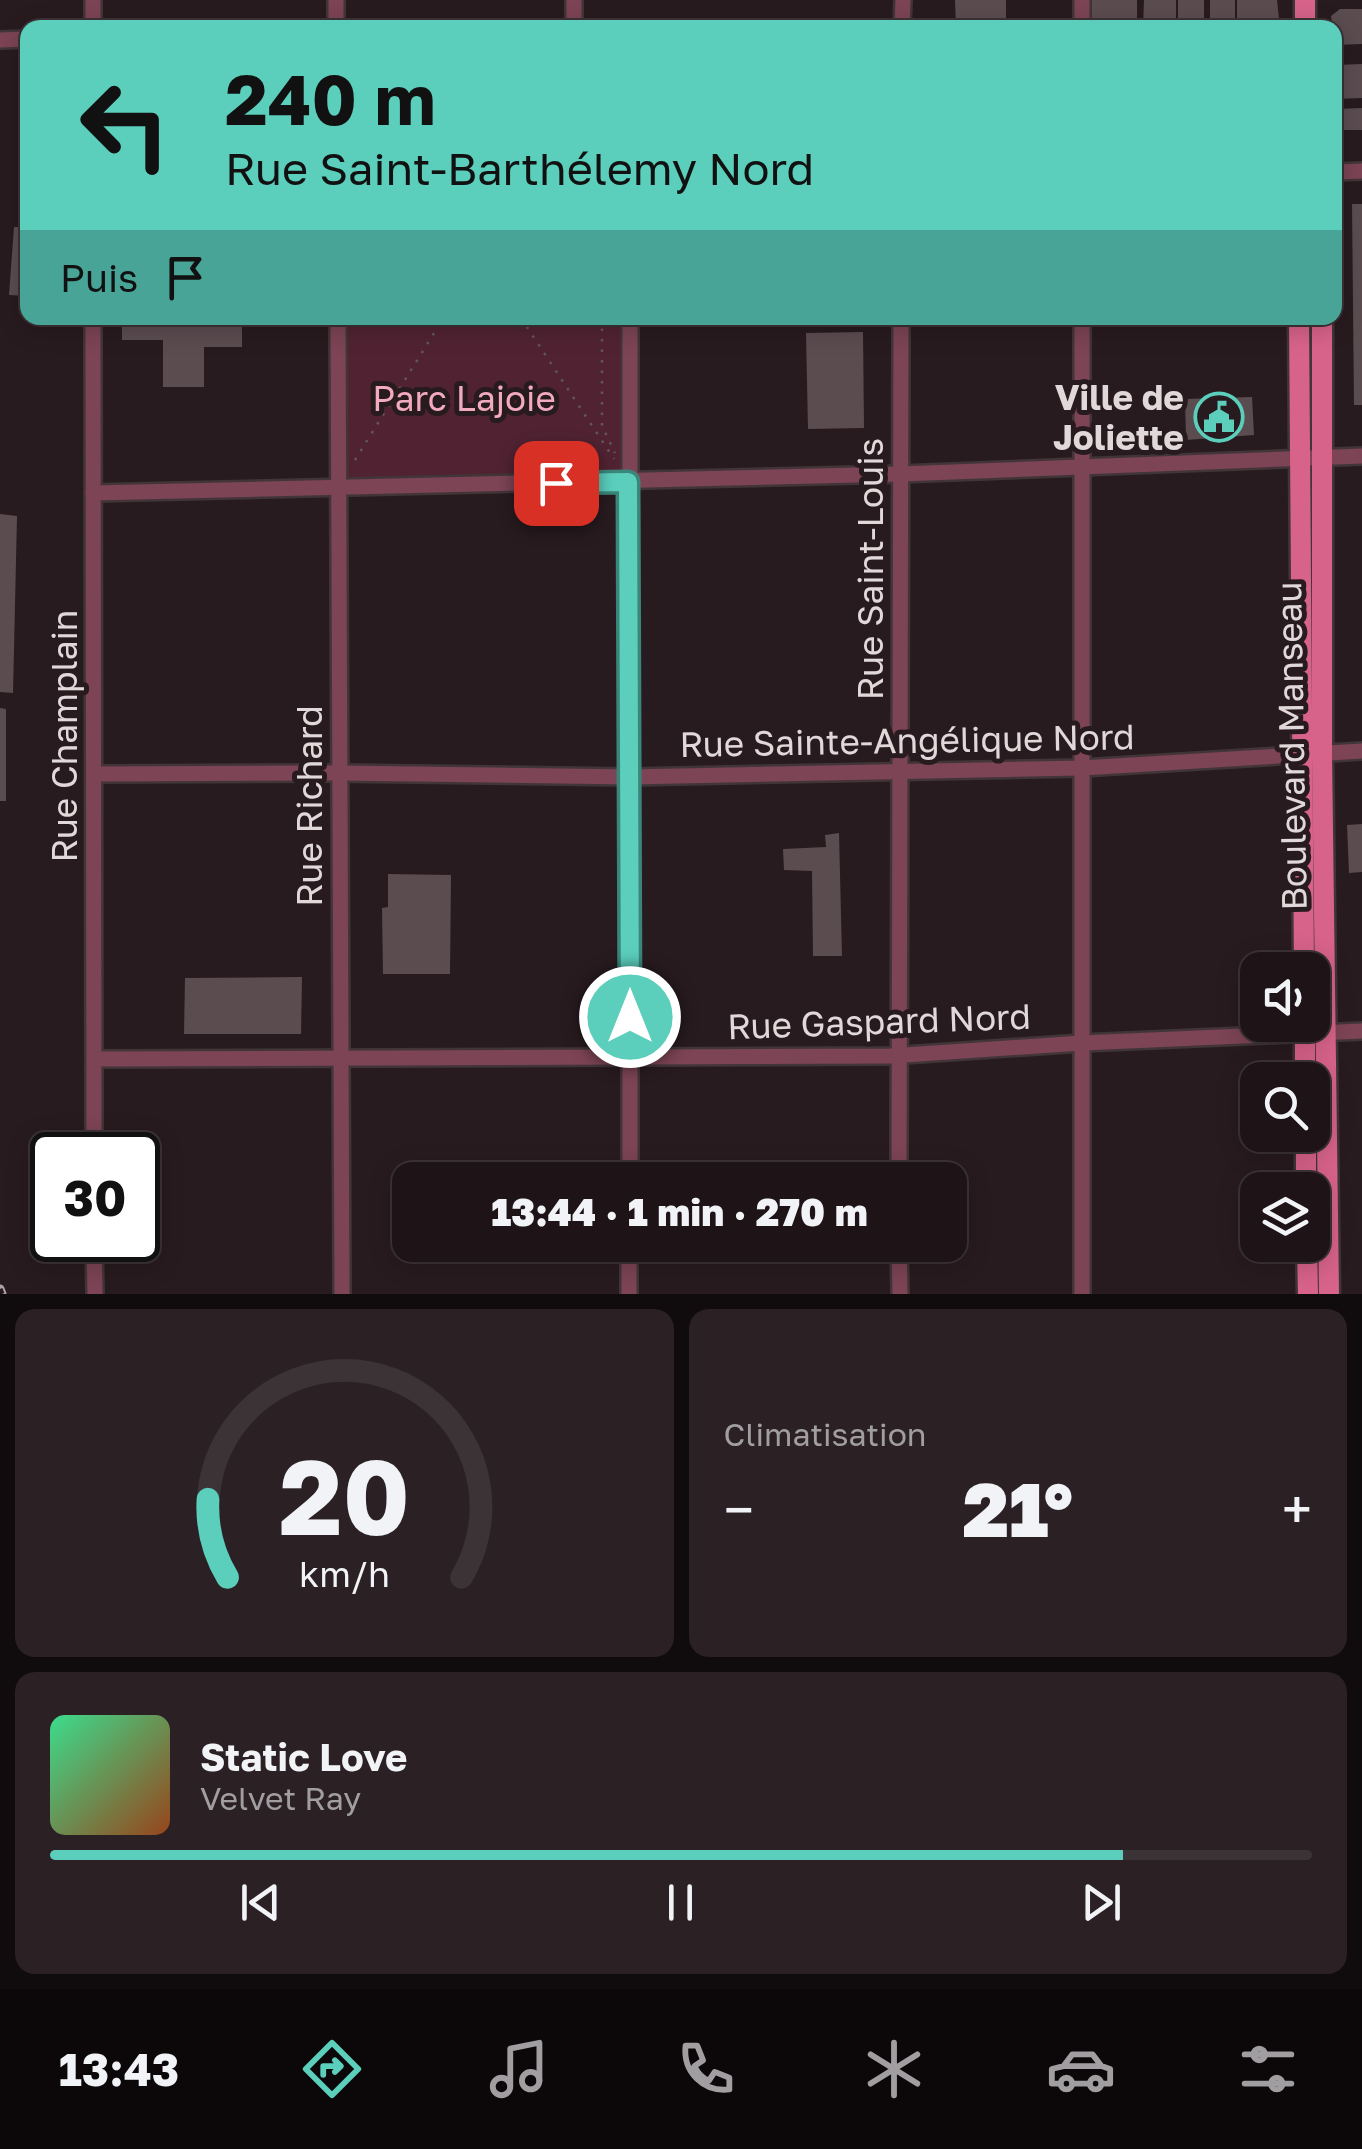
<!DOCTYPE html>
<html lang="fr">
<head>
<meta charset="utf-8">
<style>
  body { margin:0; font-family:"Golos Text",sans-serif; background:#2b2124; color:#f1f3f6; height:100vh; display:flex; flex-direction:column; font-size:38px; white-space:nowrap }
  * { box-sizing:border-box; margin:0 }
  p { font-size:32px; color:#a19ea1 }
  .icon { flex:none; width:55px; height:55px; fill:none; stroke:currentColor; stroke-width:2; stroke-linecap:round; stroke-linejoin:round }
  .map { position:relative; height:1294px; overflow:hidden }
  .panel { display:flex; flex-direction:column; gap:15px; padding:15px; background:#100b0d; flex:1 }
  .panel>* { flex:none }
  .banner { position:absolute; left:20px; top:20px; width:1322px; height:305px; border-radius:20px; box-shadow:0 5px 25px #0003,0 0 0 2px #3c3336; background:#5bcebc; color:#111; overflow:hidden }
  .buttons { position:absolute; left:1240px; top:952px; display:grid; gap:20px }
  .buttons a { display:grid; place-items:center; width:90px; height:90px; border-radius:20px; background:#1e1417; box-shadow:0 5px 25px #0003,0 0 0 2px #3c3336; font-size:50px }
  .speed { position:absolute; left:30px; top:1132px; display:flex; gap:20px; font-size:50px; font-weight:700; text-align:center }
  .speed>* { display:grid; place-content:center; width:130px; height:130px; border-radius:50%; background:#1e1417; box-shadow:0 5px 25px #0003,0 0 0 2px #3c3336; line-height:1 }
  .speed .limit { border:5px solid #111; border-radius:15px; background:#fff; color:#111 }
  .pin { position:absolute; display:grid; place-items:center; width:85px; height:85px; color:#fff; margin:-42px; border-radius:20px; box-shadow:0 5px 15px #0006 }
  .me { position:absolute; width:110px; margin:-55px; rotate:0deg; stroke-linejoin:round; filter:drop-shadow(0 0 8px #0008) }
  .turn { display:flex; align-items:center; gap:35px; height:210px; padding:0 40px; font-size:45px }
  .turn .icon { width:130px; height:130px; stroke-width:2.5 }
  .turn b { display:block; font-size:70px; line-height:85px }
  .then { display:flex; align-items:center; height:95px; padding:0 40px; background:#0003; gap:20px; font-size:38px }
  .big { font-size:75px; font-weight:800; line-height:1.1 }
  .panel .card { flex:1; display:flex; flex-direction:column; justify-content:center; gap:15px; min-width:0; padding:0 35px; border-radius:20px; background:#2b2124 }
  .panel .dial { align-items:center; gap:0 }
  .dial svg { height:260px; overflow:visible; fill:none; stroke:#3c3336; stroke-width:7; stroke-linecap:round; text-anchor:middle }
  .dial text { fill:#f1f3f6; stroke:none }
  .song { display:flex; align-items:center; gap:30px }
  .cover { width:120px; height:120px; border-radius:15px; background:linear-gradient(135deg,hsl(150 70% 55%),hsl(20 70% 35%)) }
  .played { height:10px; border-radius:5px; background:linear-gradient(90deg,#5bcebc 85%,#3c3336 85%) }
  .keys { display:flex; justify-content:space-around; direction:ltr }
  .heat { display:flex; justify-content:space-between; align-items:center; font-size:55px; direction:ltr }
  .panel .tiles { flex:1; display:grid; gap:15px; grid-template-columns:1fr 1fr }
  .card:last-child { grid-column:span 2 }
  .trip { position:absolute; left:392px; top:1162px; width:575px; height:100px; border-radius:20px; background:#1e1417; box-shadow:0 5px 25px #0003,0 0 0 2px #3c3336; font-weight:800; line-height:100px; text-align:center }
  .menu { display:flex; height:160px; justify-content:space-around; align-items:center; background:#0c0809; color:#a19ea1 }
  .menu .icon { width:70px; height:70px }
  .menu .selected { color:#5bcebc }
  .menu b { font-size:45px; color:#f1f3f6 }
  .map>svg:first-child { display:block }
</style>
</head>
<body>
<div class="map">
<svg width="1362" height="1294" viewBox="0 0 1362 1294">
  <rect width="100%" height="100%" fill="#281b1f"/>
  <polygon fill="#512332" points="337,318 633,318 629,481 338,487"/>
  <g fill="#5b4c50">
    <polygon points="955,0 1006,0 1006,19 998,19 998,28 956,28"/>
    <rect x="1086" y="0" width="51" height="28"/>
    <polygon points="1144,0 1176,0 1176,28 1143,27"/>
    <rect x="1178" y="0" width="26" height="28"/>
    <polygon points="1210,0 1235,0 1235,23 1216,23 1216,28 1210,28"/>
    <polygon points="1237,0 1277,0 1280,28 1237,28"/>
    <polygon points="1340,9 1362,9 1362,44 1335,45 1331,16"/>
    <polygon points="1362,64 1362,98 1335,99 1335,65"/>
    <polygon points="1362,108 1362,130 1335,130 1335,109"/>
    <polygon points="1352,204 1362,204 1362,405 1354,405"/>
    <polygon points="14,227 28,227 28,296 9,295"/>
    <polygon points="122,318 242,318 242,347 204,347 204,387 163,387 163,340 122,340"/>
    <polygon points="863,332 864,428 808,429 806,333"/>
    <polygon points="1252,397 1254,435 1186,440 1185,399"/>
    <polygon points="0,514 17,516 13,693 0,692"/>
    <polygon points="0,708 6,709 6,801 0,801"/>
    <polygon points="1362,824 1362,872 1349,873 1347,825"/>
    <polygon points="839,833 842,956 813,956 812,871 784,870 783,849 826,847 825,835"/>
    <polygon points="388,874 451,875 450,974 383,974 382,908 388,907"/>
    <polygon points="302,977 301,1034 184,1034 185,978"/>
  </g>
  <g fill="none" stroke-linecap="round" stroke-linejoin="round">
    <g stroke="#423539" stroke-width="20">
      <g id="minor">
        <polyline points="93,0 93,28"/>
        <polyline points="336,0 336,28"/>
        <polyline points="574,0 574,28"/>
        <polyline points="902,28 903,0"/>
        <polyline points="1082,28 1082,0"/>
        <polyline points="0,40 28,39"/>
        <polyline points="1335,172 1362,171"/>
        <polyline points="93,318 94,1155"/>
        <polyline points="338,318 342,1294"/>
        <polyline points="93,493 900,474 1362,456"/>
        <polyline points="94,774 338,773 630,777 1082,768 1362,751"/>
        <polyline points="94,1059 890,1056 1082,1043 1362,1031"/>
        <polyline points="630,1180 630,318"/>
        <polyline points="899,1180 901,318"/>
        <polyline points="94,1240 95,1294"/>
        <polyline points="899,1245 900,1294"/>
        <polyline points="629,1294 629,1245"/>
        <polyline points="1082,1294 1082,318"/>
      </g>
    </g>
    <g stroke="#423539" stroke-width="25">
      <g id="major">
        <polyline points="1305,0 1305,28"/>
        <polyline points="1299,318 1304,970"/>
        <polyline points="1322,318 1322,754 1329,1294"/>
        <polyline points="1305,1025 1305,1080"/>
        <polyline points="1306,1135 1306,1190"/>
        <polyline points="1307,1245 1308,1294"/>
      </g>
    </g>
    <g stroke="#62565a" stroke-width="2.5" stroke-dasharray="2.5 8" stroke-linecap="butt">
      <polyline points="441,318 441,322 500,318"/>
      <polyline points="521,318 614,459"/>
      <polyline points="602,318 602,426 615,453"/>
      <polyline points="355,460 441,322"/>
    </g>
    <use href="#minor" stroke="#7c4455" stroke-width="15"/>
    <use href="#major" stroke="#d8638a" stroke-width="20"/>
    <g stroke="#aca2a4" stroke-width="9">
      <polyline id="rail" points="0,1289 2,1294"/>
    </g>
    <use href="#rail" stroke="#281b1f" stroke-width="5" stroke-dasharray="15" stroke-linecap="butt"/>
  </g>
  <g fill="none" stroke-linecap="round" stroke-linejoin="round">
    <g stroke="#3b867a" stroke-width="25">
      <polyline id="route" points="556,483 628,482 630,1017"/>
    </g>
    <use href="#route" stroke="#5bcebc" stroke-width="18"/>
  </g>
  <defs>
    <g id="civic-ring" transform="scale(2.5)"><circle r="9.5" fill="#281b1f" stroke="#5bcebc" stroke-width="1.5"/><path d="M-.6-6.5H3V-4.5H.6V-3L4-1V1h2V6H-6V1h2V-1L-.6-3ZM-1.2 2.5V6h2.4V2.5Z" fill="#5bcebc"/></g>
  </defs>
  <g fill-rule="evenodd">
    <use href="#civic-ring" x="1219" y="417"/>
  </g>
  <g text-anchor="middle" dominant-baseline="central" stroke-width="10" stroke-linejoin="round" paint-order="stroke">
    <g font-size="35" font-weight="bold" fill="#e1d8da" stroke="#281b1f" text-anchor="end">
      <text x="1184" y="397">Ville de<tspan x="1184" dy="40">Joliette</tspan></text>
    </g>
    <g font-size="35" fill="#f2aabe" stroke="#281b1f">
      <text x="464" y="398">Parc Lajoie</text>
    </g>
    <g font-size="35" fill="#e1d8da" stroke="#281b1f">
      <text transform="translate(870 569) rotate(-90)">Rue Saint-Louis</text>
      <text transform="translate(64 736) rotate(-90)">Rue Champlain</text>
      <text transform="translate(907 740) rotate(-1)">Rue Sainte-Angélique Nord</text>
      <text transform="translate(1291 746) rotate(-91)">Boulevard Manseau</text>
      <text transform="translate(309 806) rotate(-90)">Rue Richard</text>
      <text transform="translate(879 1021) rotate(-2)">Rue Gaspard Nord</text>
    </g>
  </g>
</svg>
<div class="buttons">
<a><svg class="icon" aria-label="sound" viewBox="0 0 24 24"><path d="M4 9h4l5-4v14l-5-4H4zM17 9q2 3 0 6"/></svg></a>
<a><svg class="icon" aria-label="search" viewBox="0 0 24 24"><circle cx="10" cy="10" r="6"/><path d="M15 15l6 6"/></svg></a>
<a><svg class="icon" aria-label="layers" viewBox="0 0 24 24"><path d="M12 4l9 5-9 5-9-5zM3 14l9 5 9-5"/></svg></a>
</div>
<div class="speed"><div class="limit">30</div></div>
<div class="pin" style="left:556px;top:483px;background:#d93025"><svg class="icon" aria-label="arrive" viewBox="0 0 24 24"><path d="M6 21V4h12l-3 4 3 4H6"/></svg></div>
<svg class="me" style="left:630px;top:1017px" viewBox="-20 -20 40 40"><circle r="17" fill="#5bcebc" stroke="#fff" stroke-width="3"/><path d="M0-11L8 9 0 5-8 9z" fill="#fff"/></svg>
<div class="trip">13:44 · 1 min · 270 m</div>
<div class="banner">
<div class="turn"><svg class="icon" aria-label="left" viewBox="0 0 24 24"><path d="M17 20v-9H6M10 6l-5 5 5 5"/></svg><div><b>240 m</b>Rue Saint-Barthélemy Nord</div></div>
<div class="then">Puis<svg class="icon" aria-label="arrive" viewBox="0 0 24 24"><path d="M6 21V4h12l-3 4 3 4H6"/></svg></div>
</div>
</div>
<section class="panel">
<div class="tiles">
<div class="card dial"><svg viewBox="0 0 100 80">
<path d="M14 69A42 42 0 1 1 86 69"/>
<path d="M14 69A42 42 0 0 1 8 45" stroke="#5bcebc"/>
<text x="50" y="56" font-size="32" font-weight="700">20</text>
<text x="50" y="72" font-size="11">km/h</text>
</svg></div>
<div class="card"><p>Climatisation</p>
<div class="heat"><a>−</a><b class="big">21°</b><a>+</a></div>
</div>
<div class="card">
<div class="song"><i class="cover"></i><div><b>Static Love</b><p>Velvet Ray</p></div></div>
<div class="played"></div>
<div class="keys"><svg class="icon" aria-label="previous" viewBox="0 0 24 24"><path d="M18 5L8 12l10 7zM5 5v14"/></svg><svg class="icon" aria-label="pause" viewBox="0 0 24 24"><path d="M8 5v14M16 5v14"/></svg><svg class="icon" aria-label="next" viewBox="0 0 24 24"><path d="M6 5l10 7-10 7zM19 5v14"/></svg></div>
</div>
</div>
</section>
<nav class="menu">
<b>13:43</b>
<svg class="icon selected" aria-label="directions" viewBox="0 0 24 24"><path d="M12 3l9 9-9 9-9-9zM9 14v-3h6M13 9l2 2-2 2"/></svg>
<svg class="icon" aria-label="music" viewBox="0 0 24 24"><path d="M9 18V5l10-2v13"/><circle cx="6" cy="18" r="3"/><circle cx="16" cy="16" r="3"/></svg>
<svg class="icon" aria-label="phone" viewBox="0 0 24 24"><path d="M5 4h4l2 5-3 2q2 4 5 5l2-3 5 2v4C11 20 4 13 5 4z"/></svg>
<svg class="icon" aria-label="climate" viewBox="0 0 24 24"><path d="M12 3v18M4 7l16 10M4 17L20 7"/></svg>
<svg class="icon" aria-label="car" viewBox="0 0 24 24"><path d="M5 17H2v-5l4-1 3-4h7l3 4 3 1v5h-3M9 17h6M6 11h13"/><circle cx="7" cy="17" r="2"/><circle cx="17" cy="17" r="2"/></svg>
<svg class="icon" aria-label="filters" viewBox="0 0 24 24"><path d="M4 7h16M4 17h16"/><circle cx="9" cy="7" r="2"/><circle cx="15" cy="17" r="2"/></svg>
</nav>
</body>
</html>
